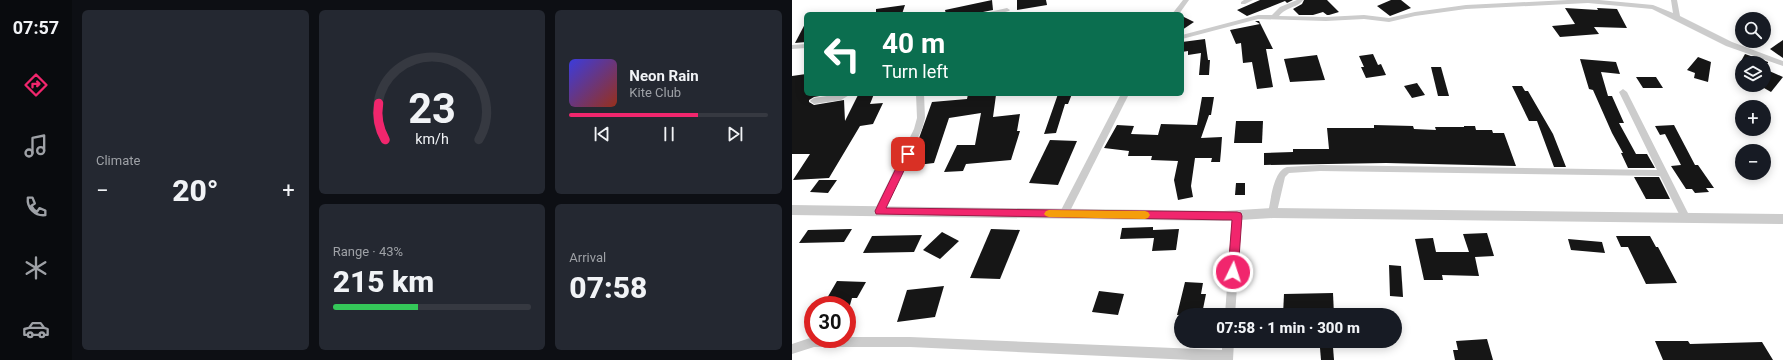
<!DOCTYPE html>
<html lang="en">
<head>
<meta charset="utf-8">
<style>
  body { margin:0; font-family:Roboto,sans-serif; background:#242831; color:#f1f3f6; height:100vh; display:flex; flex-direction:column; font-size:15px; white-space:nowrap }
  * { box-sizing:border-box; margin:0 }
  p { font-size:13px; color:#9ea1a6 }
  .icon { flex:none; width:22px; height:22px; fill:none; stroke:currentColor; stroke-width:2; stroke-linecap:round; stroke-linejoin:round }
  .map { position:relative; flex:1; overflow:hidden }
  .drawer { display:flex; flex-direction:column; gap:10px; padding:10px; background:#0d0f14; width:720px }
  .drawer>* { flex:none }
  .hud { position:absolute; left:12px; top:12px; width:380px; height:84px; border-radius:6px; box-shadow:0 2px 10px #0003; background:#0b6e4f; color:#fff; overflow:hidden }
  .fabs { position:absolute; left:943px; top:12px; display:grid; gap:8px }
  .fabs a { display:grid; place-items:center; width:36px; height:36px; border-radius:50%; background:#171b24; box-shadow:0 2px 10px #0003; font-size:20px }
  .speed { position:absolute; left:12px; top:296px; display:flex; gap:8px; font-size:20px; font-weight:700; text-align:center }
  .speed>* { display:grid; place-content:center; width:52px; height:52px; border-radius:50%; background:#171b24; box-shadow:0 2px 10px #0003; line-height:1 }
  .speed .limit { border:6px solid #d22; background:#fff; color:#111 }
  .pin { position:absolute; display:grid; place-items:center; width:34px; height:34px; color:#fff; margin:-17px; border-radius:8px; box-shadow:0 2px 6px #0006 }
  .me { position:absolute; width:44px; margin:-22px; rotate:4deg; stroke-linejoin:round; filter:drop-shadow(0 0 3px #0008) }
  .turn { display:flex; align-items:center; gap:14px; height:84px; padding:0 12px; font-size:18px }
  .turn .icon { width:52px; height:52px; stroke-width:2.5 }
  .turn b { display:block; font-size:28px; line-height:34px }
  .big { font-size:30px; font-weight:800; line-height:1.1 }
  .drawer .widget { flex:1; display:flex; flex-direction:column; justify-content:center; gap:6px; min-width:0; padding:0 14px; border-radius:6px; background:#242831 }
  .drawer .dial { align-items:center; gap:0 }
  .dial svg { height:104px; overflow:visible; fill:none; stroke:#363941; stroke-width:7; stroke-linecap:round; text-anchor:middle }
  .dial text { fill:#f1f3f6; stroke:none }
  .song { display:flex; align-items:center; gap:12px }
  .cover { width:48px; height:48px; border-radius:6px; background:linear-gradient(135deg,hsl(240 70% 55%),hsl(10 70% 35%)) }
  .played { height:4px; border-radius:2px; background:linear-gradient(90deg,#f1266d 65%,#363941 65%) }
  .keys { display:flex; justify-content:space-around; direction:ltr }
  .heat { display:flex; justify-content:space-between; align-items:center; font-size:22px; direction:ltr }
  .charge { height:6px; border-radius:3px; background:linear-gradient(90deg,#34c759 43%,#363941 0) }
  .drawer .tiles { flex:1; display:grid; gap:10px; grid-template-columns:repeat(3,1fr) }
  .widget:first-child { grid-row:span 2 }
  .trip { position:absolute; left:382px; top:308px; width:228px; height:40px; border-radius:20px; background:#171b24; box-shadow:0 2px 10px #0003; font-weight:800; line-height:40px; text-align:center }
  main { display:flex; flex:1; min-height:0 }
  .menu { display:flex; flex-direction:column; width:72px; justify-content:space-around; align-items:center; background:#090b0e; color:#9ea1a6 }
  .menu .icon { width:28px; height:28px }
  .menu .active { color:#f1266d }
  .menu b { font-size:18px; color:#f1f3f6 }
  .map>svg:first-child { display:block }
</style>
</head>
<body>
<main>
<nav class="menu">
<b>07:57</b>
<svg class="icon active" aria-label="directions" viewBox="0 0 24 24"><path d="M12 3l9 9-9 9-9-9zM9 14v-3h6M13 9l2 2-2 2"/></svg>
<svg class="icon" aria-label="music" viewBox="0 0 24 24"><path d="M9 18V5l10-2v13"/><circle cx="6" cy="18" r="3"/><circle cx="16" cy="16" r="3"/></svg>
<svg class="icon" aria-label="phone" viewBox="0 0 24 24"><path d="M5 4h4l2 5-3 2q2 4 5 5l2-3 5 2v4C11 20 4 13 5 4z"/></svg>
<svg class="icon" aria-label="climate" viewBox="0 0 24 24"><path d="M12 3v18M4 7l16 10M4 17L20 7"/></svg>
<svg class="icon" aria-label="car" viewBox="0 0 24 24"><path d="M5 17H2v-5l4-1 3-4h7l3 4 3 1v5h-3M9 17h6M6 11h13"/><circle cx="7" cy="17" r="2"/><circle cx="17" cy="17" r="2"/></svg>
</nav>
<section class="drawer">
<div class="tiles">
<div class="widget"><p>Climate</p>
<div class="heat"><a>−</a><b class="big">20°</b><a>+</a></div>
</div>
<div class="widget dial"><svg viewBox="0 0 100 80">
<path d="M14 69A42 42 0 1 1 86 69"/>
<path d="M14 69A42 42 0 0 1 9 41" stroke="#f1266d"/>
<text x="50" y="56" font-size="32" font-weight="700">23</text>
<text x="50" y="72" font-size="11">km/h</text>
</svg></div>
<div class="widget">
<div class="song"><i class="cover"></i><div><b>Neon Rain</b><p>Kite Club</p></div></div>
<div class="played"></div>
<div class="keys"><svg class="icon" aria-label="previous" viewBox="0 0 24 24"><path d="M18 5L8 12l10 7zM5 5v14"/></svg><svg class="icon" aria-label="pause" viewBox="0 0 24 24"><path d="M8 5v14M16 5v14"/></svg><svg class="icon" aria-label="next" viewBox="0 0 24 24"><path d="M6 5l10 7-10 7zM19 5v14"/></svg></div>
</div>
<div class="widget"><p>Range · 43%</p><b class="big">215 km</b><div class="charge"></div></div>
<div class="widget"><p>Arrival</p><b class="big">07:58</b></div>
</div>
</section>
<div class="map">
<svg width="991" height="360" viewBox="0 0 991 360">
  <rect width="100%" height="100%" fill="#fff"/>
  <g fill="#161616">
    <polygon points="200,0 201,10 181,14 154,14 153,10"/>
    <polygon points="225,0 254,0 255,5 225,10"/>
    <polygon points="468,0 501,0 495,3 493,1 455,16 445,10"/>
    <polygon points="512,0 535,0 547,12 537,15 535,15 531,12 521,15 507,15 501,9 510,4"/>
    <polygon points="599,0 609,0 619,8 598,16 585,6"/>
    <polygon points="113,5 110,14 84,14 84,9"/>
    <polygon points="773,8 806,10 805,8 825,9 835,28 802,27 807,34 768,37 760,26 783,24"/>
    <polygon points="390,16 402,22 390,30"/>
    <polygon points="463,21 467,21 481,49 474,49 481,87 465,89 460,62 451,63 449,43 444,44 438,30 468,24"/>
    <polygon points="14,22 14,42 3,43"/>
    <polygon points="413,39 416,60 418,60 417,75 407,75 409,53 396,55 396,51 390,52 390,42"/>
    <polygon points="991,40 991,58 978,49"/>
    <polygon points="581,54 586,65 589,64 594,75 574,78 569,67 572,67 567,56"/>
    <polygon points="953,54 976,62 976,63 948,63"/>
    <polygon points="525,55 533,80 498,82 492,59"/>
    <polygon points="906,57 919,62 916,82 902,78 903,73 895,70"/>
    <polygon points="788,59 824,62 828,74 809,72 816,96 820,96 832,123 827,123 844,154 855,154 863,168 836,168 829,153 831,153 820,133 801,90 797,89"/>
    <polygon points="639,67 649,67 657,96 646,96"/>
    <polygon points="975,70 991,77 979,92 972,88 972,73"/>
    <polygon points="14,74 14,94 38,94 22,97 17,100 17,102 22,105 52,100 53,121 66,95 82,94 78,104 91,103 81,124 68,126 37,178 1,180 18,154 0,154 0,76"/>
    <polygon points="844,77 864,77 871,88 851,88"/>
    <polygon points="625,83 633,95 620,98 612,86"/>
    <polygon points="720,86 730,86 733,91 736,91 761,134 774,167 762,167 745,121 737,121"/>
    <polygon points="176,94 204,95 201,117 228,114 225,131 228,131 219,160 174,164 171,171 152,172 165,145 183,145 189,113 157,118 142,163 117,166 140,102 175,99"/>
    <polygon points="266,94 280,94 276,104 273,104 264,133 252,134"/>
    <polygon points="410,97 422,97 419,115 417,115 409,138 430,137 429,151 428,162 419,162 420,158 403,158 399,186 401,197 386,200 382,180 386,161 359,160 360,156 336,156 337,151 312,148 325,125 342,126 339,134 366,135 369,124 405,125"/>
    <polygon points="444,121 471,121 470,143 442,143"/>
    <polygon points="582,125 621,126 622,129 644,130 643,127 672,127 672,126 683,126 684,130 700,130 701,133 712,133 724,166 594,163 472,165 472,153 501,152 501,149 537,149 535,128 582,128"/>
    <polygon points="882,125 903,165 906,165 922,188 914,188 917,192 903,193 900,189 894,189 879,166 889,165 873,134 868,135 863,126"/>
    <polygon points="258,140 285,141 266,185 237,183"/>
    <polygon points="842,177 867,177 878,199 854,199"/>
    <polygon points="27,180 45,180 36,193 18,192"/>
    <polygon points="444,183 453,183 453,195 443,195"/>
    <polygon points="361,227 361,230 387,229 384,250 360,251 362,238 328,239 330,228"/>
    <polygon points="60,229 52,242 7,243 16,230"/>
    <polygon points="199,229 228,230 208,279 178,278"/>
    <polygon points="150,232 167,241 148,259 131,250"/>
    <polygon points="695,233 702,256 683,257 687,276 650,275 651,280 632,280 623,239 641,238 644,252 677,252 671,234"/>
    <polygon points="130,235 122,252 71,253 80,236"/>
    <polygon points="824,236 858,236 864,247 866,247 885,283 854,284 836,247 829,247"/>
    <polygon points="776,239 810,242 813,253 779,250"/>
    <polygon points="597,265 609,266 611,297 598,296"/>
    <polygon points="45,281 74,282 65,298 60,298 58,305 31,305"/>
    <polygon points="393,282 411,283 409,294 414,294 410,314 385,315"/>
    <polygon points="152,286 143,317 105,322 115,290"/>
    <polygon points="307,291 332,294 326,315 300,312"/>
    <polygon points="541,293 542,315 491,315 492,294"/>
    <polygon points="695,339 701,360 663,360 661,350 666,350 664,341"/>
    <polygon points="863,341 896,341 898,344 970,342 981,360 871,360"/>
    <polygon points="541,347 542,360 529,360 528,348"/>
  </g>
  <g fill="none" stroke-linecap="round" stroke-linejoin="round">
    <g fill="#ccc" fill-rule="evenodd">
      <polygon points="391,0 397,0 387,14 380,14"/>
      <polygon points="452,0 461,0 453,4 449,4 449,2"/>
      <path d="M505 0H511C506 8 495 6 487 16L534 17 572 15 597 18 623 12 674 5 776 0H807L861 5 881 13 879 0H885L888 16 940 42 991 61V66L934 46 860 9 796 3 674 9 623 16 597 22 572 19 534 21 466 19 390 39V35L466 15H480L488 7Z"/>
      <polygon points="215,8 218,10 217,11 205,14 192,14 193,13"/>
      <polygon points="14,44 14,48 0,49 0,45"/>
      <path d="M831 89 835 92 898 217 896 220 893 221 890 220 868 176 528 171 497 173 493 177 484 216 481 217 478 216 476 213C479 200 481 171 495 167L528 165 865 170 827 92Z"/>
      <polygon points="48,94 59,94 49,100 22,104 18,101 22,98"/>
      <polygon points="124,94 132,94 133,118 130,129 92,211 90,214 84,214 82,211 122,129 125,118"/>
      <polygon points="329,94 337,94 275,217 272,218 269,217 267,214"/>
      <polygon points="445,212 448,213 450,216 443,315 433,315 440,216 442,213"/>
      <polygon points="21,337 21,339 55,339 55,337 118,337 430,350 430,341 442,341 441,360 400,360 118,347 22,347 0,354 0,344"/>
    </g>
    <polygon fill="#ccc" fill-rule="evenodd" points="0,205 431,211 481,208 991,214 991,224 481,218 431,221 0,215"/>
  </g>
  <polygon fill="#f1266d" stroke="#9d1947" points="116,151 120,154 94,208 445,212 449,213 450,216 446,272 445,276 441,277 438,276 436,272 440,220 84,214 83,211 111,154"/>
  <polygon fill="#f59e0b" points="257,210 353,211 356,212 358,215 356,218 353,219 257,217 254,216 252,214 254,211"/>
</svg>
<div class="fabs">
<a><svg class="icon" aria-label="search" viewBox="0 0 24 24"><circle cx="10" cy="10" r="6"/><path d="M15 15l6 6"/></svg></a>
<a><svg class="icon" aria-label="layers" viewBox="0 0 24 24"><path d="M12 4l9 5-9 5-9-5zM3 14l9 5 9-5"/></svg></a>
<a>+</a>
<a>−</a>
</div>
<div class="speed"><div class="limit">30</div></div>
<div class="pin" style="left:116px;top:154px;background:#d93025"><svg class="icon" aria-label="arrive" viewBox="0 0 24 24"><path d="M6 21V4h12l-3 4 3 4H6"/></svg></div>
<svg class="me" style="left:441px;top:272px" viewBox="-20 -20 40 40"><circle r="17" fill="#f1266d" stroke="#fff" stroke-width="3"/><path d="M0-11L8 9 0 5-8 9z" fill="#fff"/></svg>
<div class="trip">07:58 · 1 min · 300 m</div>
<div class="hud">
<div class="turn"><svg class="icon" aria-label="left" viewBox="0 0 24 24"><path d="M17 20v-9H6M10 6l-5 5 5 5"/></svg><div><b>40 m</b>Turn left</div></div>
</div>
</div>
</main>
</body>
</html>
